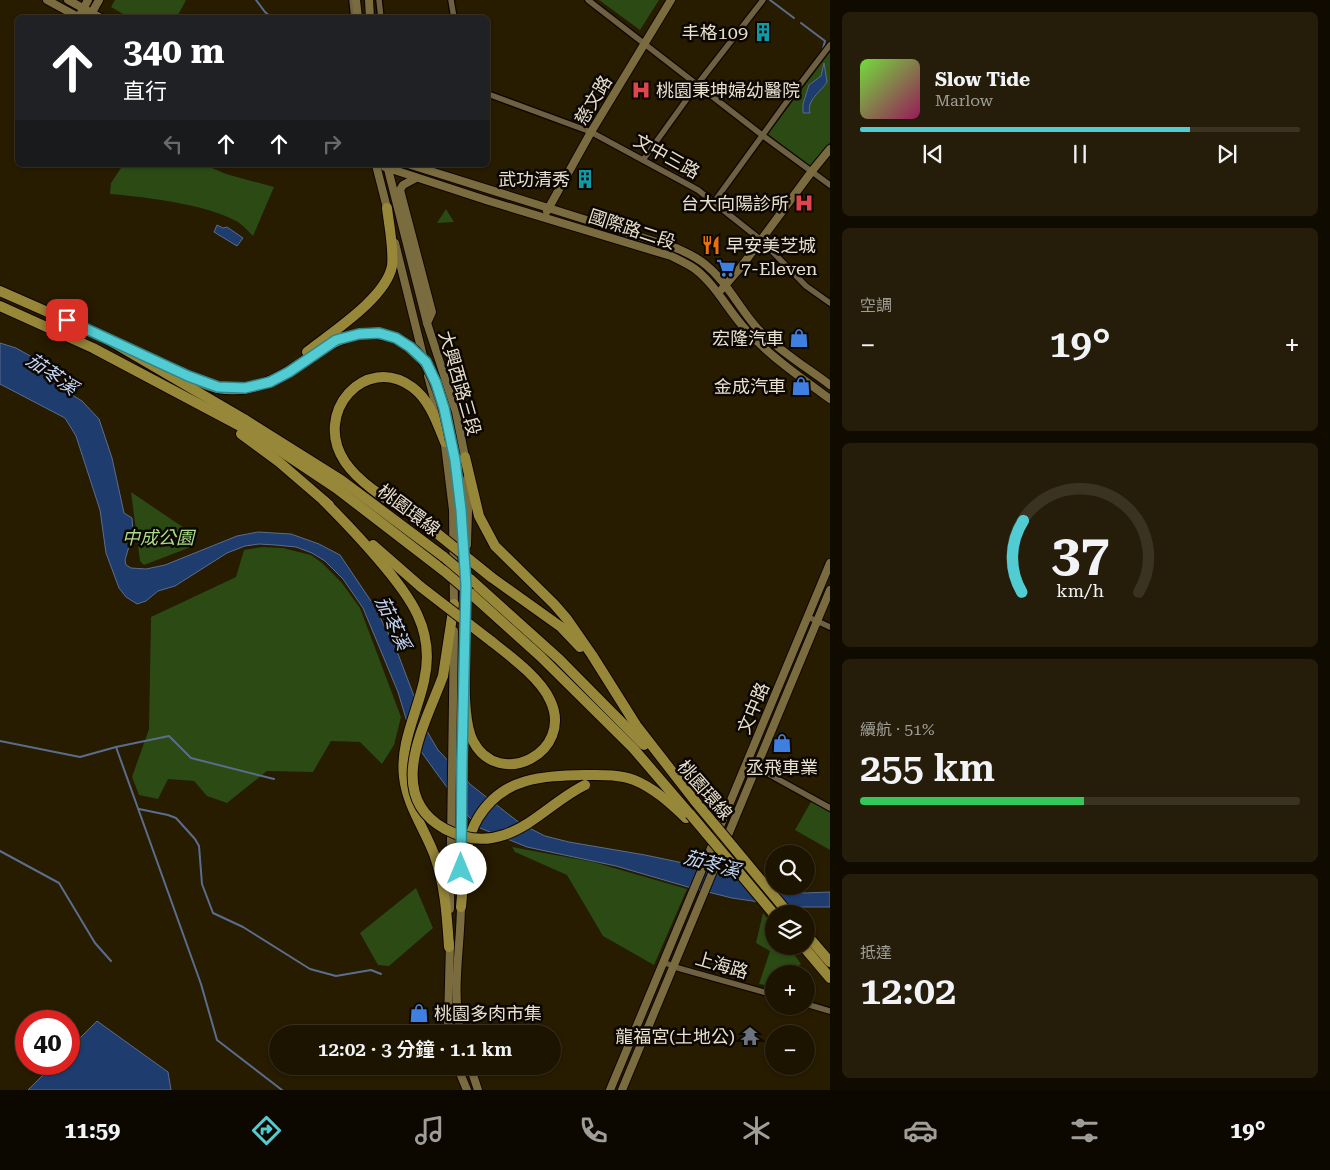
<!DOCTYPE html>
<html lang="zh-TW">
<head>
<meta charset="utf-8">
<style>
  body { margin:0; font-family:"Roboto Serif","Noto Sans TC",serif; background:#251d0a; color:#f1f3f6; height:100vh; display:flex; flex-direction:column; font-size:19px; white-space:nowrap }
  * { box-sizing:border-box; margin:0 }
  p { font-size:16px; color:#a09e99 }
  .icon { flex:none; width:28px; height:28px; fill:none; stroke:currentColor; stroke-width:2; stroke-linecap:round; stroke-linejoin:round }
  .map { position:relative; flex:1; overflow:hidden }
  .side { display:flex; flex-direction:column; gap:12px; padding:12px; background:#100b00; width:500px }
  .side>* { flex:none }
  .guide { position:absolute; left:15px; top:15px; width:475px; height:152px; border-radius:8px; box-shadow:0 1px 4px #0004,0 0 0 1px #3b3322; background:#202124; color:#fff; overflow:hidden }
  .controls { position:absolute; left:765px; top:845px; display:grid; gap:10px }
  .controls a { display:grid; place-items:center; width:50px; height:50px; border-radius:50%; background:#1d1400; box-shadow:0 1px 4px #0004,0 0 0 1px #3b3322; font-size:25px }
  .speed { position:absolute; left:15px; top:1010px; display:flex; gap:10px; font-size:25px; font-weight:700; text-align:center }
  .speed>* { display:grid; place-content:center; width:65px; height:65px; border-radius:50%; background:#1d1400; box-shadow:0 1px 4px #0004,0 0 0 1px #3b3322; line-height:1 }
  .speed .limit { border:8px solid #d22; background:#fff; color:#111 }
  .pin { position:absolute; display:grid; place-items:center; width:42px; height:42px; color:#fff; margin:-21px; border-radius:10px; box-shadow:0 2px 8px #0006 }
  .me { position:absolute; width:55px; margin:-28px; rotate:0deg; stroke-linejoin:round; filter:drop-shadow(0 0 4px #0008) }
  .turn { display:flex; align-items:center; gap:18px; height:105px; padding:0 25px; font-size:22px }
  .turn .icon { width:65px; height:65px; stroke-width:2.5 }
  .turn b { display:block; font-size:35px; line-height:42px }
  .lanes { display:flex; align-items:center; height:48px; padding:0 25px; background:#0003; justify-content:center; gap:25px; direction:ltr }
  .lanes .off { opacity:.35 }
  .big { font-size:38px; font-weight:600; line-height:1.1 }
  .side .tile { flex:1; display:flex; flex-direction:column; justify-content:center; gap:8px; min-width:0; padding:0 18px; border-radius:8px; background:#251d0a }
  .side .dial { align-items:center; gap:0 }
  .dial svg { height:130px; overflow:visible; fill:none; stroke:#3b3322; stroke-width:7; stroke-linecap:round; text-anchor:middle }
  .dial text { fill:#f1f3f6; stroke:none }
  .song { display:flex; align-items:center; gap:15px }
  .cover { width:60px; height:60px; border-radius:8px; background:linear-gradient(135deg,hsl(100 70% 55%),hsl(330 70% 35%)) }
  .played { height:5px; border-radius:2px; background:linear-gradient(90deg,#51ccd3 75%,#3b3322 75%) }
  .keys { display:flex; justify-content:space-around; direction:ltr }
  .heat { display:flex; justify-content:space-between; align-items:center; font-size:28px; direction:ltr }
  .charge { height:8px; border-radius:4px; background:linear-gradient(90deg,#34c759 51%,#3b3322 0) }
  .trip { position:absolute; left:269px; top:1025px; width:292px; height:50px; border-radius:25px; background:#1d1400; box-shadow:0 1px 4px #0004,0 0 0 1px #3b3322; font-weight:600; line-height:50px; text-align:center }
  .tab-bar { display:flex; height:80px; justify-content:space-around; align-items:center; background:#0c0800; color:#a09e99 }
  .tab-bar .icon { width:35px; height:35px }
  .tab-bar .current { color:#51ccd3 }
  .tab-bar b { font-size:22px; color:#f1f3f6 }
  main { display:flex; flex:1; min-height:0 }
  .map>svg:first-child { display:block }
</style>
</head>
<body>
<main>
<div class="map">
<svg width="830" height="1090" viewBox="0 0 830 1090">
  <rect width="100%" height="100%" fill="#271b00"/>
  <g fill="#2b4a14">
    <polygon points="115,0 186,0 177,17 128,17 111,7"/>
    <polygon points="599,0 659,0 640,30"/>
    <polygon points="830,52 830,142 810,166 768,134"/>
    <path d="M123 165H205L226 174 274 187 253 236C248 231 242 224 236 221 205 204 145 197 110 194L111 183Z"/>
    <polygon points="446,209 454,222 437,223"/>
    <polygon points="131,492 196,536 191,547 144,565 140,561"/>
    <polygon points="262,547 283,548 311,555 322,563 342,583 360,608 401,717 394,745 382,764 360,742 331,741 313,772 267,771 227,803 207,796 194,781 168,779 158,799 139,795 132,777 149,729 151,617 236,577 244,550"/>
    <polygon points="812,800 830,810 830,850 795,830"/>
    <polygon points="512,847 593,862 687,889 654,965 603,936 567,875 515,852"/>
    <polygon points="416,888 433,928 389,966 378,965 360,933"/>
    <polygon points="763,913 774,927 774,946 788,946 801,964 784,974 774,974 774,980 765,985 759,984 770,951 756,943"/>
  </g>
  <g fill="#1f3c6f" stroke="#5b6d8c">
    <path d="M824 63 827 82C821 92 806 100 810 113H803V104L809 85 821 76Z"/>
    <polygon points="217,225 223,228 227,227 243,238 237,246 214,232"/>
    <polygon points="0,343 16,348 41,362 60,381 71,394 82,401 99,419 112,458 124,513 132,518 133,533 125,560 126,565 131,568 146,569 165,565 237,536 258,532 291,534 319,544 340,555 373,604 395,646 428,733 438,750 471,785 521,824 545,836 569,842 645,855 688,864 729,874 778,890 804,893 830,892 830,907 793,907 732,898 688,887 616,866 527,847 480,828 469,817 435,771 420,750 410,732 398,692 363,608 343,579 325,561 312,553 296,547 276,545 259,544 245,546 227,553 175,586 158,591 146,601 137,604 126,597 119,588 106,553 100,510 76,436 65,418 0,384"/>
    <polygon points="97,1021 168,1072 171,1090 28,1090 54,1064 69,1064 69,1049"/>
  </g>
  <g fill="none" stroke-linecap="round" stroke-linejoin="round">
    <g stroke="#5b6d8c" stroke-width="2">
      <polyline points="256,0 265,12 272,18"/>
      <polyline points="770,0 794,18"/>
      <polyline points="801,23 825,41 823,49"/>
      <polyline points="0,741 80,757 116,747 201,984 217,1040 282,1090"/>
      <polyline points="116,747 169,736 191,758 274,779"/>
      <polyline points="139,809 168,815 176,818 195,839 199,846 202,884 213,913 243,927 310,969 336,976 371,970 381,974"/>
      <polyline points="0,851 59,883 95,943 111,961"/>
    </g>
    <g stroke="#100600" stroke-width="8">
      <g id="street">
        <polyline points="352,0 354,18"/>
        <polyline points="379,0 381,18"/>
        <polyline points="451,0 454,18"/>
        <polyline points="588,0 762,135 830,185"/>
        <polyline points="488,94 591,132 698,190 761,240 806,286 830,303"/>
        <polyline points="643,160 697,85 763,0"/>
        <polyline points="714,202 788,100 830,45"/>
        <polyline points="808,617 830,627"/>
        <polyline points="747,762 830,808"/>
        <polyline points="663,962 678,968 774,995"/>
        <polyline points="806,1004 830,1011"/>
      </g>
    </g>
    <g stroke="#100600" stroke-width="10">
      <g id="secondary">
        <polyline points="47,0 80,18"/>
        <polyline points="68,0 101,18"/>
        <polyline points="356,0 358,18"/>
        <polyline points="369,0 370,18"/>
        <polyline points="81,13 88,0"/>
        <polyline points="90,16 99,0"/>
        <polyline points="376,165 388,212"/>
        <polyline points="387,165 427,323 456,412 466,462"/>
        <path d="M411 165 676 248C687 253 697 257 706 265 727 282 739 308 757 328 778 350 806 367 830 385"/>
        <path d="M385 167 489 201 671 256C679 260 688 264 695 269 716 285 729 312 747 331 771 357 801 378 830 399"/>
        <polyline points="416,178 403,185 400,190 432,312 427,323"/>
        <polyline points="547,211 591,132 671,0"/>
        <polyline points="395,243 424,360"/>
        <polyline points="722,289 741,267 812,171 830,149"/>
        <polyline points="428,376 440,421"/>
        <polyline points="444,437 453,510 454,610"/>
        <polyline points="467,479 468,511 467,545"/>
        <polyline points="464,662 466,586"/>
        <polyline points="461,862 463,716"/>
        <polyline points="450,909 454,631"/>
        <polyline points="450,943 448,1022 451,1034"/>
        <path d="M461 1034C451 991 461 947 461 904"/>
        <polyline points="457,1066 467,1090"/>
        <polyline points="470,1066 478,1090"/>
        <polyline points="610,1090 830,563"/>
        <polyline points="622,1090 830,590"/>
      </g>
    </g>
    <g stroke="#100600" stroke-width="12">
      <g id="highway">
        <polyline points="0,291 100,335 244,419 341,480 444,557"/>
        <polyline points="0,306 93,348 240,426 282,452 336,488 444,571"/>
        <path d="M307 352C332 332 386 298 392 266 394 249 389 225 387 208"/>
        <path d="M162 364C180 372 199 384 218 388 250 394 279 379 304 361 322 349 338 338 359 334"/>
        <polyline points="241,434 279,462 329,505"/>
        <polyline points="451,441 459,485 466,581"/>
        <polyline points="465,457 479,516 495,546 554,604 567,619 592,655 636,725 695,801"/>
        <path d="M324 501C343 520 361 539 378 559 410 596 436 630 424 681 417 713 400 743 404 777 407 805 424 828 434 854 445 884 447 916 449 947"/>
        <path d="M423 522C397 505 363 488 345 462 312 413 365 353 412 387 430 400 437 423 445 442"/>
        <polyline points="373,545 421,587"/>
        <polyline points="491,577 561,627 580,647"/>
        <polyline points="470,579 559,659 644,745"/>
        <polyline points="470,593 540,656 633,748 688,812"/>
        <path d="M464 658C465 680 463 722 473 741 499 791 575 752 550 700 540 678 510 656 491 641"/>
        <polyline points="443,676 454,604"/>
        <path d="M461 907C464 878 463 843 478 818 503 777 542 776 585 775 601 775 618 774 634 780 654 788 670 803 686 818"/>
        <polyline points="806,934 830,962"/>
        <polyline points="803,946 830,978"/>
      </g>
    </g>
    <use href="#street" stroke="#6e6042" stroke-width="5.5"/>
    <use href="#secondary" stroke="#7a6c3f" stroke-width="8"/>
    <use href="#highway" stroke="#978739" stroke-width="10"/>
    <g stroke="#100600" stroke-width="12" stroke-linecap="butt">
      <g id="highway-bridge">
        <path d="M359 334C427 327 440 388 451 441"/>
        <polyline points="423,522 491,577"/>
        <polyline points="444,557 470,579"/>
        <polyline points="444,571 470,593"/>
        <polyline points="421,587 491,641"/>
        <path d="M443 676C426 723 383 795 445 829 464 839 484 842 504 835 534 825 556 799 585 785"/>
        <polyline points="695,801 789,914"/>
        <polyline points="690,814 774,914"/>
      </g>
    </g>
    <use href="#highway-bridge" stroke="#978739" stroke-width="10"/>
  </g>
  <g fill="none" stroke-linecap="round" stroke-linejoin="round">
    <g stroke="#358589" stroke-width="12">
      <polyline id="route" points="67,320 188,376 218,387 245,388 270,382 289,372 336,340 359,334 379,333 396,338 410,347 426,362 436,383 444,408 455,460 461,510 466,585 462,760 461,869"/>
    </g>
    <use href="#route" stroke="#51ccd3" stroke-width="9"/>
  </g>
  <defs>
    <g id="building-bare" transform="scale(1.5)"><path d="M-4-6H4V6H1V3H-1V6H-4ZM-2.5-4.3h1.7v1.8h-1.7ZM.8-4.3h1.7v1.8H.8ZM-2.5-1h1.7V.8h-1.7ZM.8-1h1.7V.8H.8Z" fill="#0f9aa8" stroke="#0c0701" stroke-width="2.5" paint-order="stroke"/></g>
    <g id="hospital-bare" transform="scale(1.5)"><path d="M-5-5h3v3.5h4V-5h3V5h-3V1.5h-4V5h-3Z" fill="#e0444e" stroke="#0c0701" stroke-width="2.5" paint-order="stroke"/></g>
    <g id="restaurant-bare" transform="scale(1.5)"><path d="M-5-6h1v4h1v-4h1v4h1v-4h1v5L-1.5 .5V6h-2V.5L-5-1ZM5-6V6H3V1.5H1.5Q1.5-4 5-6Z" fill="#e8710a" stroke="#0c0701" stroke-width="2.5" paint-order="stroke"/></g>
    <g id="supermarket-bare" transform="scale(1.5)"><path d="M-6-5.5h2.5l.6 2H6L4.5 2H-2.5L-4.4-4H-6ZM-1.5 3.2a1.3 1.3 0 1 0 .1 0ZM3 3.2a1.3 1.3 0 1 0 .1 0Z" fill="#3f7fe0" stroke="#0c0701" stroke-width="2.5" paint-order="stroke"/></g>
    <g id="shop-bare" transform="scale(1.5)"><path d="M-5-2.5h2.3a2.7 3.5 0 0 1 5.4 0H5L5.5 6h-11ZM-1.5-2.5h3a1.5 2.3 0 0 0-3 0Z" fill="#3f7fe0" stroke="#0c0701" stroke-width="2.5" paint-order="stroke"/></g>
    <g id="temple-bare" transform="scale(1.5)"><path d="M0-6L5-2H3V0L6.5 2.5H4V6H1.5V3h-3V6H-4V2.5H-6.5L-3 0V-2H-5Z" fill="#6b7280" stroke="#0c0701" stroke-width="2.5" paint-order="stroke"/></g>
  </defs>
  <g fill-rule="evenodd">
    <use href="#building-bare" x="763" y="32"/>
    <use href="#hospital-bare" x="641" y="90"/>
    <use href="#building-bare" x="585" y="179"/>
    <use href="#hospital-bare" x="804" y="203"/>
    <use href="#restaurant-bare" x="711" y="245"/>
    <use href="#supermarket-bare" x="726" y="268"/>
    <use href="#shop-bare" x="799" y="338"/>
    <use href="#shop-bare" x="801" y="386"/>
    <use href="#shop-bare" x="782" y="743"/>
    <use href="#shop-bare" x="419" y="1013"/>
    <use href="#temple-bare" x="750" y="1036"/>
  </g>
  <g text-anchor="middle" dominant-baseline="central" stroke-width="5" stroke-linejoin="round" paint-order="stroke">
    <g font-size="18" fill="#e7dfcf" stroke="#0c0701" text-anchor="end">
      <text x="748" y="32">丰格109</text>
      <text x="656" y="90" text-anchor="start">桃園秉坤婦幼醫院</text>
      <text x="570" y="179">武功清秀</text>
      <text x="789" y="203">台大向陽診所</text>
      <text x="726" y="245" text-anchor="start">早安美芝城</text>
      <text x="741" y="268" text-anchor="start">7-Eleven</text>
      <text x="784" y="338">宏隆汽車</text>
      <text x="786" y="386">金成汽車</text>
      <text x="782" y="767" text-anchor="middle">丞飛車業</text>
      <text x="434" y="1013" text-anchor="start">桃園多肉市集</text>
      <text x="735" y="1036">龍福宮(土地公)</text>
    </g>
    <g font-size="18" fill="#e7dfcf" stroke="#0c0701">
      <text transform="translate(593 100) rotate(-59)">慈文路</text>
      <text transform="translate(667 156) rotate(29)">文中三路</text>
      <text transform="translate(632 229) rotate(18)">國際路二段</text>
      <text transform="translate(460 383) rotate(74)">大興西路三段</text>
      <text transform="translate(409 510) rotate(37)">桃園環線</text>
      <text transform="translate(753 708) rotate(-67)">文中路</text>
      <text transform="translate(705 790) rotate(49)">桃園環線</text>
      <text transform="translate(722 965) rotate(16)">上海路</text>
    </g>
    <g font-size="18" font-style="italic" fill="#a9dd89" stroke="#0c0701">
      <text x="158" y="537">中成公園</text>
    </g>
    <g font-size="19" font-style="italic" fill="#c2d5f6" stroke="#0c0701">
      <text transform="translate(52 374) rotate(35)">茄苳溪</text>
      <text transform="translate(393 623) rotate(65)">茄苳溪</text>
      <text transform="translate(712 864) rotate(16)">茄苳溪</text>
    </g>
  </g>
</svg>
<div class="controls">
<a><svg class="icon" aria-label="search" viewBox="0 0 24 24"><circle cx="10" cy="10" r="6"/><path d="M15 15l6 6"/></svg></a>
<a><svg class="icon" aria-label="layers" viewBox="0 0 24 24"><path d="M12 4l9 5-9 5-9-5zM3 14l9 5 9-5"/></svg></a>
<a>+</a>
<a>−</a>
</div>
<div class="speed"><div class="limit">40</div></div>
<div class="pin" style="left:67px;top:320px;background:#d93025"><svg class="icon" aria-label="arrive" viewBox="0 0 24 24"><path d="M6 21V4h12l-3 4 3 4H6"/></svg></div>
<svg class="me" style="left:461px;top:869px" viewBox="-20 -20 40 40"><circle r="19" fill="#fff"/><path d="M0-13L10 11 0 6-10 11z" fill="#51ccd3"/></svg>
<div class="trip">12:02 · 3 分鐘 · 1.1 km</div>
<div class="guide">
<div class="turn"><svg class="icon" aria-label="ahead" viewBox="0 0 24 24"><path d="M12 20V5M6 11l6-6 6 6"/></svg><div><b>340 m</b>直行</div></div>
<div class="lanes"><svg class="icon off" aria-label="left" viewBox="0 0 24 24"><path d="M17 20v-9H6M10 6l-5 5 5 5"/></svg><svg class="icon" aria-label="ahead" viewBox="0 0 24 24"><path d="M12 20V5M6 11l6-6 6 6"/></svg><svg class="icon" aria-label="ahead" viewBox="0 0 24 24"><path d="M12 20V5M6 11l6-6 6 6"/></svg><svg class="icon off" aria-label="right" viewBox="0 0 24 24"><path d="M7 20v-9h11M14 6l5 5-5 5"/></svg></div>
</div>
</div>
<section class="side">
<div class="tile">
<div class="song"><i class="cover"></i><div><b>Slow Tide</b><p>Marlow</p></div></div>
<div class="played"></div>
<div class="keys"><svg class="icon" aria-label="previous" viewBox="0 0 24 24"><path d="M18 5L8 12l10 7zM5 5v14"/></svg><svg class="icon" aria-label="pause" viewBox="0 0 24 24"><path d="M8 5v14M16 5v14"/></svg><svg class="icon" aria-label="next" viewBox="0 0 24 24"><path d="M6 5l10 7-10 7zM19 5v14"/></svg></div>
</div>
<div class="tile"><p>空調</p>
<div class="heat"><a>−</a><b class="big">19°</b><a>+</a></div>
</div>
<div class="tile dial"><svg viewBox="0 0 100 80">
<path d="M14 69A42 42 0 1 1 86 69"/>
<path d="M14 69A42 42 0 0 1 15 25" stroke="#51ccd3"/>
<text x="50" y="56" font-size="32" font-weight="700">37</text>
<text x="50" y="72" font-size="11">km/h</text>
</svg></div>
<div class="tile"><p>續航 · 51%</p><b class="big">255 km</b><div class="charge"></div></div>
<div class="tile"><p>抵達</p><b class="big">12:02</b></div>
</section>
</main>
<nav class="tab-bar">
<b>11:59</b>
<svg class="icon current" aria-label="directions" viewBox="0 0 24 24"><path d="M12 3l9 9-9 9-9-9zM9 14v-3h6M13 9l2 2-2 2"/></svg>
<svg class="icon" aria-label="music" viewBox="0 0 24 24"><path d="M9 18V5l10-2v13"/><circle cx="6" cy="18" r="3"/><circle cx="16" cy="16" r="3"/></svg>
<svg class="icon" aria-label="phone" viewBox="0 0 24 24"><path d="M5 4h4l2 5-3 2q2 4 5 5l2-3 5 2v4C11 20 4 13 5 4z"/></svg>
<svg class="icon" aria-label="climate" viewBox="0 0 24 24"><path d="M12 3v18M4 7l16 10M4 17L20 7"/></svg>
<svg class="icon" aria-label="car" viewBox="0 0 24 24"><path d="M5 17H2v-5l4-1 3-4h7l3 4 3 1v5h-3M9 17h6M6 11h13"/><circle cx="7" cy="17" r="2"/><circle cx="17" cy="17" r="2"/></svg>
<svg class="icon" aria-label="filters" viewBox="0 0 24 24"><path d="M4 7h16M4 17h16"/><circle cx="9" cy="7" r="2"/><circle cx="15" cy="17" r="2"/></svg>
<b>19°</b>
</nav>
</body>
</html>
